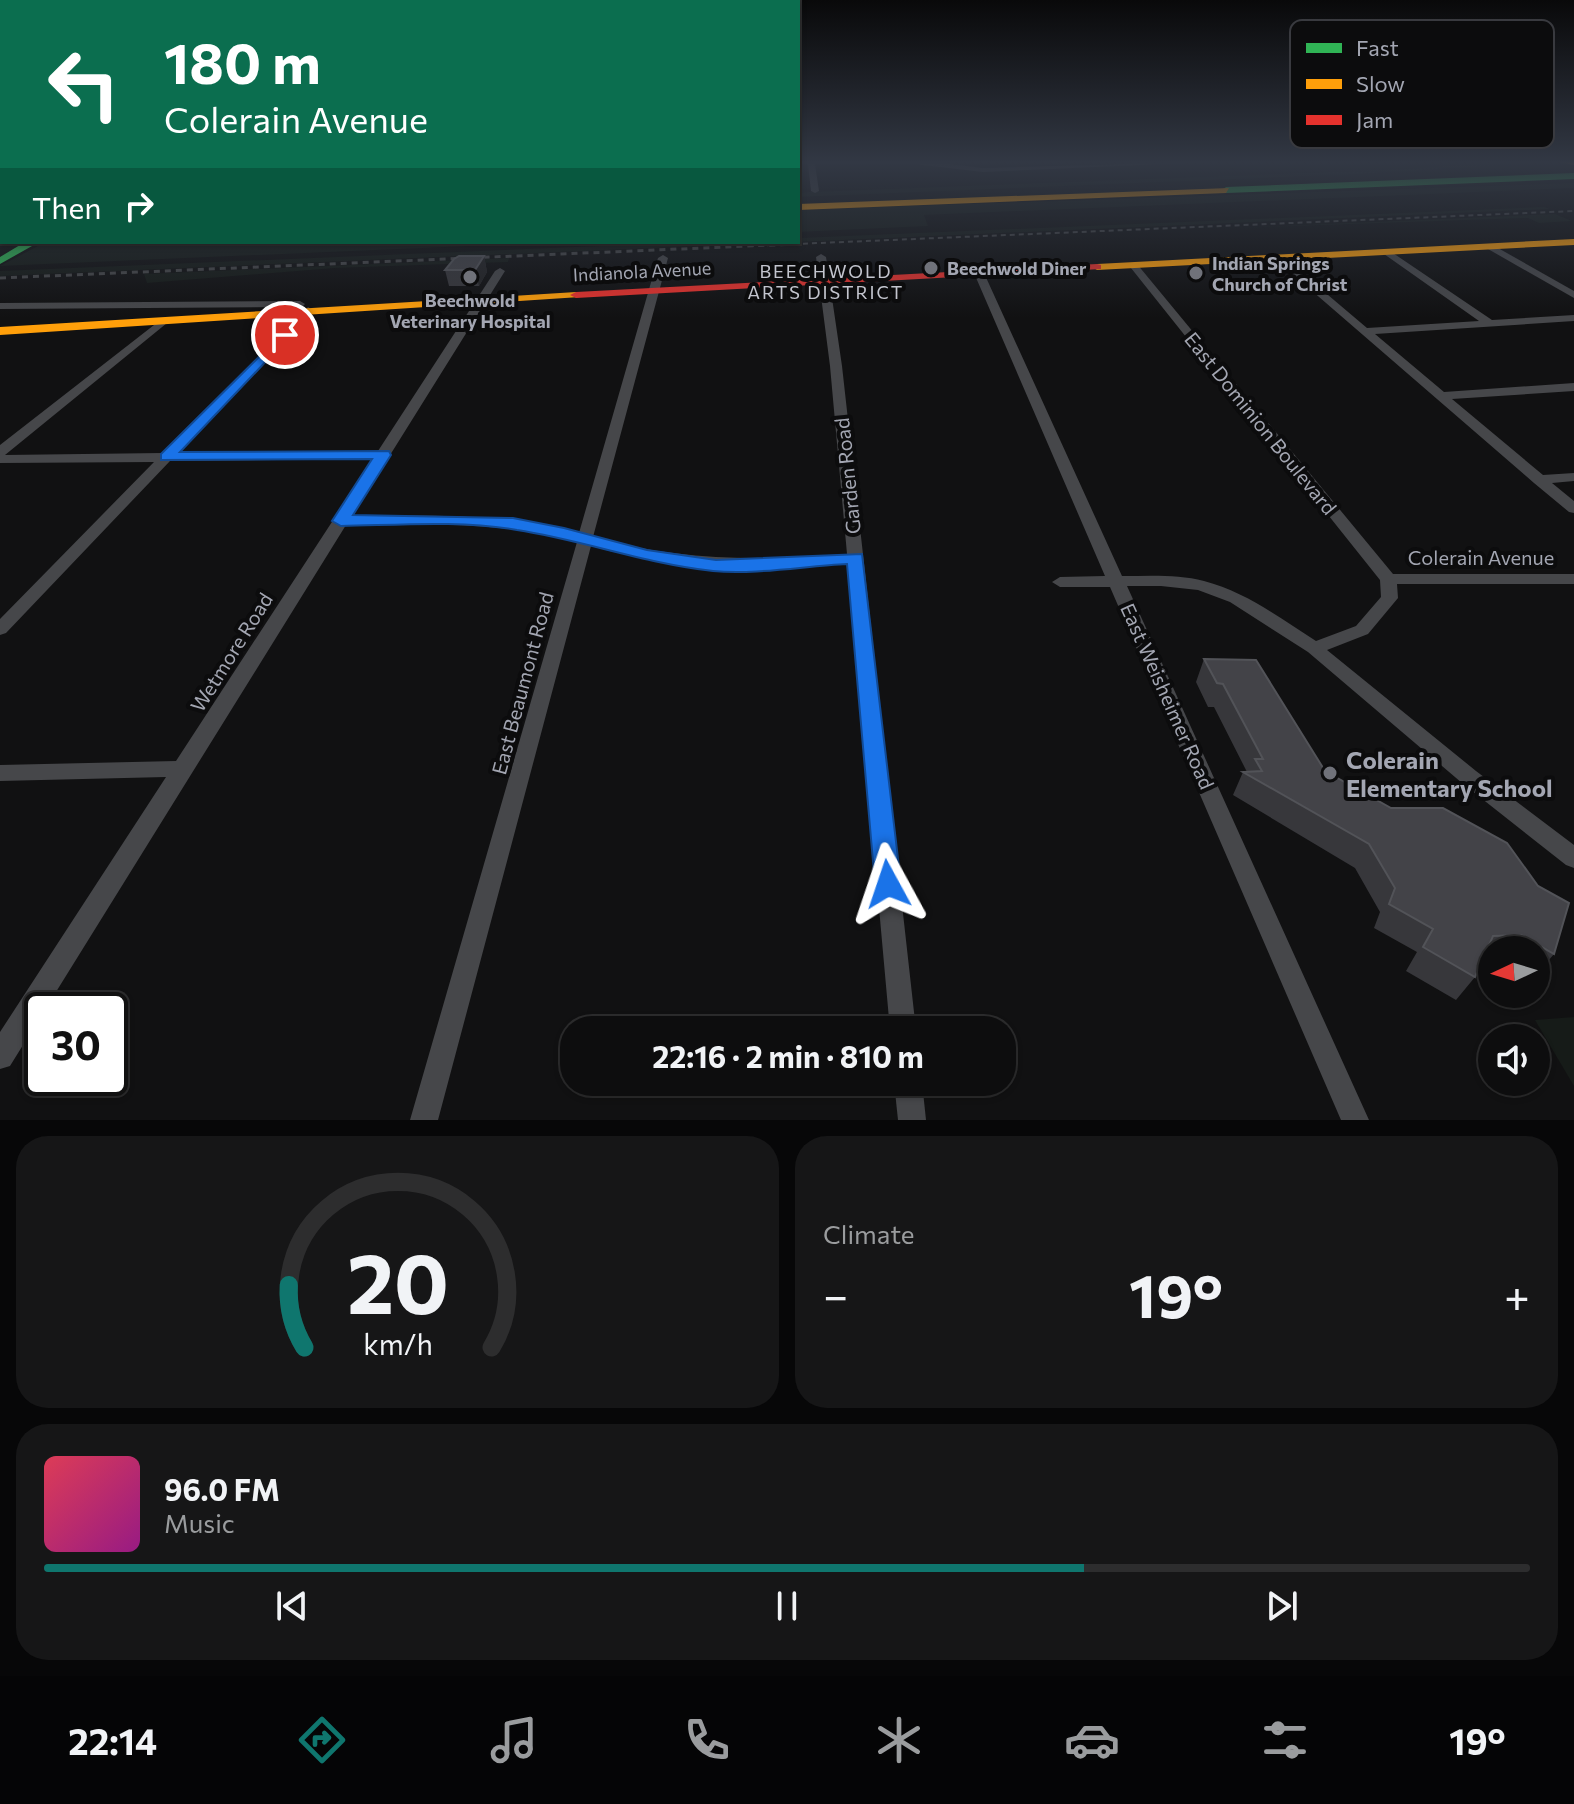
<!DOCTYPE html>
<html lang="en">
<head>
<meta charset="utf-8">
<style>
  body { margin:0; font-family:Commissioner,sans-serif; background:#161617; color:#f1f3f6; height:100vh; display:flex; flex-direction:column; font-size:30px; white-space:nowrap }
  * { box-sizing:border-box; margin:0 }
  p { font-size:26px; color:#9a9c9e }
  .icon { flex:none; width:44px; height:44px; fill:none; stroke:currentColor; stroke-width:2; stroke-linecap:round; stroke-linejoin:round }
  .map { position:relative; height:1120px; overflow:hidden }
  .panel { display:flex; flex-direction:column; gap:16px; padding:16px; background:#070708; flex:1 }
  .panel>* { flex:none }
  .top-card { position:absolute; left:0px; top:0px; width:800px; height:244px; box-shadow:0 2px 6px #0004,0 0 0 2px #2d2d2e; background:#0b6e4f; color:#fff; overflow:hidden }
  .needle { width:52px; rotate:266deg }
  .buttons { position:absolute; left:1478px; top:936px; display:grid; gap:16px }
  .buttons a { display:grid; place-items:center; width:72px; height:72px; border-radius:50%; background:#0d0d0e; box-shadow:0 2px 6px #0004,0 0 0 2px #2d2d2e; font-size:40px }
  .speed { position:absolute; left:24px; top:992px; display:flex; gap:16px; font-size:40px; font-weight:700; text-align:center }
  .speed>* { display:grid; place-content:center; width:104px; height:104px; border-radius:50%; background:#0d0d0e; box-shadow:0 2px 6px #0004,0 0 0 2px #2d2d2e; line-height:1 }
  .speed .limit { border:4px solid #111; border-radius:12px; background:#fff; color:#111 }
  .pin { position:absolute; display:grid; place-items:center; width:68px; height:68px; color:#fff; margin:-34px; border:4px solid #fff; border-radius:50%; box-shadow:0 2px 8px #0007 }
  .me { position:absolute; width:88px; margin:-44px; rotate:355deg; stroke-linejoin:round; filter:drop-shadow(0 0 6px #0008) }
  .turn { display:flex; align-items:center; gap:28px; height:168px; padding:0 32px; font-size:36px }
  .turn .icon { width:104px; height:104px; stroke-width:2.5 }
  .turn b { display:block; font-size:56px; line-height:68px }
  .then { display:flex; align-items:center; height:76px; padding:0 32px; background:#0003; gap:16px; font-size:30px }
  .big { font-size:60px; font-weight:700; line-height:1.1 }
  .panel .card { flex:1; display:flex; flex-direction:column; justify-content:center; gap:12px; min-width:0; padding:0 28px; border-radius:32px; background:#161617 }
  .panel .dial { align-items:center; gap:0 }
  .dial svg { height:208px; overflow:visible; fill:none; stroke:#2d2d2e; stroke-width:7; stroke-linecap:round; text-anchor:middle }
  .dial text { fill:#f1f3f6; stroke:none }
  .song { display:flex; align-items:center; gap:24px }
  .cover { width:96px; height:96px; border-radius:12px; background:linear-gradient(135deg,hsl(350 70% 55%),hsl(310 70% 35%)) }
  .played { height:8px; border-radius:4px; background:linear-gradient(90deg,#0f766e 70%,#2d2d2e 70%) }
  .keys { display:flex; justify-content:space-around; direction:ltr }
  .heat { display:flex; justify-content:space-between; align-items:center; font-size:44px; direction:ltr }
  .panel .tiles { flex:1; display:grid; gap:16px; grid-template-columns:1fr 1fr }
  .card:last-child { grid-column:span 2 }
  .trip { position:absolute; left:560px; top:1016px; width:456px; height:80px; border-radius:32px; background:#0d0d0e; box-shadow:0 2px 6px #0004,0 0 0 2px #2d2d2e; font-weight:700; line-height:80px; text-align:center }
  .tabs { display:flex; height:128px; justify-content:space-around; align-items:center; background:#050506; color:#9a9c9e }
  .tabs .icon { width:56px; height:56px }
  .tabs .active { color:#0f766e }
  .tabs b { font-size:36px; color:#f1f3f6 }
  .map>svg:first-child { display:block }
</style>
</head>
<body>
<div class="map">
<svg width="1574" height="1120" viewBox="0 0 1574 1120">
  <rect width="100%" height="100%" fill="#111112"/>
  <g fill="#161b18">
    <polygon points="1514,161 1553,162 1358,174 798,197 798,193 809,192 1406,169"/>
    <polygon points="1574,183 1574,188 924,215 928,226 798,232 798,210"/>
    <polygon points="1544,207 1550,209 798,242 798,238"/>
    <polygon points="1555,214 1572,221 1539,223 1528,218 1234,228"/>
    <polygon points="155,242 562,242 0,266 38,246"/>
    <polygon points="695,242 792,242 0,276 0,271"/>
    <polygon points="509,258 508,262 335,268 147,283 144,274"/>
    <polygon points="1574,1017 1574,1086 1535,1020"/>
  </g>
  <g fill="none" stroke-linecap="round" stroke-linejoin="round">
    <g fill="#46474a" fill-rule="evenodd">
      <polygon points="798,161 927,161 983,168 1232,161 983,172 914,164 815,164 819,191 815,193 811,191 808,164 798,164"/>
      <polygon points="1491,244 1574,291 1574,298 1488,249 1486,247"/>
      <polygon points="1387,249 1492,320 1574,315 1574,321 1375,334 1444,392 1574,383 1574,391 1452,399 1543,475 1574,473 1574,481 1552,483 1574,501 1574,513 1569,512 1534,483 1274,258 1282,256 1367,328 1479,321 1384,254 1382,252"/>
      <path d="M663 255 668 258 593 537C678 561 760 561 847 554L830 366 816 257 821 254 826 257 842 366 916 1030H890L848 563C760 571 676 570 591 546L438 1120H410L577 542C501 521 423 524 346 525L10 1066 0 1069V1032L166 777 0 781V765L176 761 373 459 170 461 6 633 0 635V619L154 462 0 463V445L163 318 167 319V323L5 455 162 453 308 307 313 310 312 312 178 453 378 451 495 271 500 268 505 271 352 516C428 515 505 513 579 533L658 258Z"/>
      <path d="M1131 264H1137L1393 574H1574V584H1397L1398 598 1368 634 1327 650 1476 771 1574 845V868L1566 865 1462 783 1308 652 1230 602 1198 590 1161 586H1127L1369 1120H1341L1110 587H1060L1052 582 1060 577 1105 576 974 273 979 270 984 273 1122 576C1149 576 1178 574 1204 581 1246 592 1280 618 1316 641L1356 626 1381 597 1380 580 1131 268Z"/>
      <polygon points="300,301 305,304 295,314 290,311 292,307 0,309 0,303"/>
      <polygon points="894,1082 922,1082 926,1120 898,1120"/>
    </g>
    <g fill="#30b455" fill-rule="evenodd">
      <polygon points="1574,173 1574,179 1226,193 1222,190 1226,187"/>
      <rect x="0" y="202" width="2" height="6"/>
      <polygon points="25,242 70,242 65,245 32,246 0,264 0,257"/>
    </g>
    <g fill="#ff9f0a" fill-rule="evenodd">
      <polygon points="1555,161 1574,161 1574,165"/>
      <polygon points="1229,188 1226,193 798,210 798,204"/>
      <polygon points="0,235 2,242 36,243 31,246 0,246"/>
      <polygon points="1574,239 1574,245 1097,270 1092,267 1097,264"/>
      <polygon points="576,292 582,295 580,297 0,335 0,327"/>
    </g>
    <polygon fill="#e5322d" fill-rule="evenodd" points="1097,264 1101,265 1101,269 576,298 570,295 576,292"/>
    <polyline stroke="#464749" stroke-width="2" stroke-dasharray="5 4" stroke-linecap="butt" points="749,246 1574,211"/>
    <polyline stroke="#464749" stroke-width="3" stroke-dasharray="6 5" stroke-linecap="butt" points="0,278 796,244"/>
  </g>
  <g fill="#37373b">
    <polygon points="484,256 487,272 479,286 449,286 445,270"/>
    <polygon points="1204,659 1325,771 1554,954 1536,975 1536,950 1492,950 1492,959 1483,959 1475,977 1456,1000 1406,971 1417,952 1374,928 1380,912 1355,868 1233,795 1243,772 1247,772 1214,707 1208,707 1196,682"/>
  </g>
  <polygon fill="#232325" points="484,256 487,272 479,286 475,270"/>
  <g fill="#434348" stroke="#525358" stroke-width="2">
    <polygon points="459,256 484,256 475,270 445,270 454,259"/>
    <polygon points="1204,659 1256,660 1325,771 1391,808 1443,808 1507,843 1538,886 1569,903 1554,954 1521,935 1493,936 1475,977 1423,947 1433,929 1389,904 1395,888 1369,844 1243,772 1262,771 1255,759 1263,759 1223,684 1217,683"/>
  </g>
  <linearGradient id="sky" x2="0" y2="1"><stop stop-color="#09090a"/><stop offset="0.51" stop-color="#323844"/><stop offset="1" stop-color="#323844" stop-opacity="0"/></linearGradient>
  <rect width="1574" height="318" fill="url(#sky)"/>
  <path fill="#1a73e8" stroke="#114b97" stroke-width="2" d="M285 331 289 332V337L180 452 389 451 391 455 353 515 513 518 564 528 647 550 716 560 862 554 901 884 897 892 888 895 878 892 875 884 847 564C805 566 755 575 713 571 646 564 583 540 517 530 460 520 399 525 341 526L332 521 372 459 161 460V454Z"/>
  <g fill="#70727a" stroke="#0c0c0d" stroke-width="3">
    <circle cx="931" cy="268" r="8"/>
    <circle cx="1196" cy="273" r="8"/>
    <circle cx="470" cy="277" r="8"/>
    <circle cx="1330" cy="773" r="8"/>
  </g>
  <g text-anchor="middle" dominant-baseline="central" stroke-width="8" stroke-linejoin="round" paint-order="stroke">
    <g font-size="18" font-weight="bold" fill="#a3a6b2" stroke="#0c0c0d" text-anchor="start">
      <text x="1212" y="263">Indian Springs<tspan x="1212" dy="21">Church of Christ</tspan></text>
      <text x="947" y="268">Beechwold Diner</text>
      <text x="470" y="300" text-anchor="middle">Beechwold<tspan x="470" dy="21">Veterinary Hospital</tspan></text>
    </g>
    <g font-size="18" fill="#a3a6b2" stroke="#0c0c0d">
      <text transform="translate(642 271) rotate(-3)">Indianola Avenue</text>
    </g>
    <g font-size="18" letter-spacing="2" fill="#c3c5ce" stroke="#0c0c0d">
      <text x="826" y="271">BEECHWOLD<tspan x="826" dy="21">ARTS DISTRICT</tspan></text>
    </g>
    <g font-size="20" fill="#a3a6b2" stroke="#0c0c0d">
      <text transform="translate(1261 423) rotate(51)">East Dominion Boulevard</text>
      <text transform="translate(847 476) rotate(-96)">Garden Road</text>
      <text x="1481" y="557">Colerain Avenue</text>
      <text transform="translate(231 652) rotate(-58)">Wetmore Road</text>
      <text transform="translate(522 683) rotate(-75)">East Beaumont Road</text>
      <text transform="translate(1168 696) rotate(66)">East Weisheimer Road</text>
    </g>
    <g font-size="24" font-weight="bold" fill="#a3a6b2" stroke="#0c0c0d" text-anchor="start">
      <text x="1346" y="759">Colerain<tspan x="1346" dy="28">Elementary School</tspan></text>
    </g>
  </g>
  <rect x="1290" y="20" width="264" height="128" rx="12" fill="#0c0c0d" stroke="#393a3f" stroke-width="2"/>
  <rect x="1306" y="43" width="36" height="10" fill="#30b455"/>
  <rect x="1306" y="79" width="36" height="10" fill="#ff9f0a"/>
  <rect x="1306" y="115" width="36" height="10" fill="#e5322d"/>
  <g font-size="22" fill="#a3a6b2">
    <text x="1356" y="56">Fast</text>
    <text x="1356" y="92">Slow</text>
    <text x="1356" y="128">Jam</text>
  </g>
</svg>
<div class="buttons">
<a><svg class="needle" viewBox="-14 -14 28 28"><path d="M0-13l5 13h-10z" fill="#e53935"/><path d="M0 13l5-13h-10z" fill="#9a9c9e"/></svg></a>
<a><svg class="icon" aria-label="sound" viewBox="0 0 24 24"><path d="M4 9h4l5-4v14l-5-4H4zM17 9q2 3 0 6"/></svg></a>
</div>
<div class="speed"><div class="limit">30</div></div>
<div class="pin" style="left:285px;top:335px;background:#d93025"><svg class="icon" aria-label="arrive" viewBox="0 0 24 24"><path d="M6 21V4h12l-3 4 3 4H6"/></svg></div>
<svg class="me" style="left:888px;top:884px" viewBox="-20 -20 40 40"><path d="M0-17L14 15 0 8-14 15z" fill="#1a73e8" stroke="#fff" stroke-width="4"/></svg>
<div class="trip">22:16 · 2 min · 810 m</div>
<div class="top-card">
<div class="turn"><svg class="icon" aria-label="left" viewBox="0 0 24 24"><path d="M17 20v-9H6M10 6l-5 5 5 5"/></svg><div><b>180 m</b>Colerain Avenue</div></div>
<div class="then">Then<svg class="icon" aria-label="right" viewBox="0 0 24 24"><path d="M7 20v-9h11M14 6l5 5-5 5"/></svg></div>
</div>
</div>
<section class="panel">
<div class="tiles">
<div class="card dial"><svg viewBox="0 0 100 80">
<path d="M14 69A42 42 0 1 1 86 69"/>
<path d="M14 69A42 42 0 0 1 8 45" stroke="#0f766e"/>
<text x="50" y="56" font-size="32" font-weight="700">20</text>
<text x="50" y="72" font-size="11">km/h</text>
</svg></div>
<div class="card"><p>Climate</p>
<div class="heat"><a>−</a><b class="big">19°</b><a>+</a></div>
</div>
<div class="card">
<div class="song"><i class="cover"></i><div><b>96.0 FM</b><p>Music</p></div></div>
<div class="played"></div>
<div class="keys"><svg class="icon" aria-label="previous" viewBox="0 0 24 24"><path d="M18 5L8 12l10 7zM5 5v14"/></svg><svg class="icon" aria-label="pause" viewBox="0 0 24 24"><path d="M8 5v14M16 5v14"/></svg><svg class="icon" aria-label="next" viewBox="0 0 24 24"><path d="M6 5l10 7-10 7zM19 5v14"/></svg></div>
</div>
</div>
</section>
<nav class="tabs">
<b>22:14</b>
<svg class="icon active" aria-label="directions" viewBox="0 0 24 24"><path d="M12 3l9 9-9 9-9-9zM9 14v-3h6M13 9l2 2-2 2"/></svg>
<svg class="icon" aria-label="music" viewBox="0 0 24 24"><path d="M9 18V5l10-2v13"/><circle cx="6" cy="18" r="3"/><circle cx="16" cy="16" r="3"/></svg>
<svg class="icon" aria-label="phone" viewBox="0 0 24 24"><path d="M5 4h4l2 5-3 2q2 4 5 5l2-3 5 2v4C11 20 4 13 5 4z"/></svg>
<svg class="icon" aria-label="climate" viewBox="0 0 24 24"><path d="M12 3v18M4 7l16 10M4 17L20 7"/></svg>
<svg class="icon" aria-label="car" viewBox="0 0 24 24"><path d="M5 17H2v-5l4-1 3-4h7l3 4 3 1v5h-3M9 17h6M6 11h13"/><circle cx="7" cy="17" r="2"/><circle cx="17" cy="17" r="2"/></svg>
<svg class="icon" aria-label="filters" viewBox="0 0 24 24"><path d="M4 7h16M4 17h16"/><circle cx="9" cy="7" r="2"/><circle cx="15" cy="17" r="2"/></svg>
<b>19°</b>
</nav>
</body>
</html>
